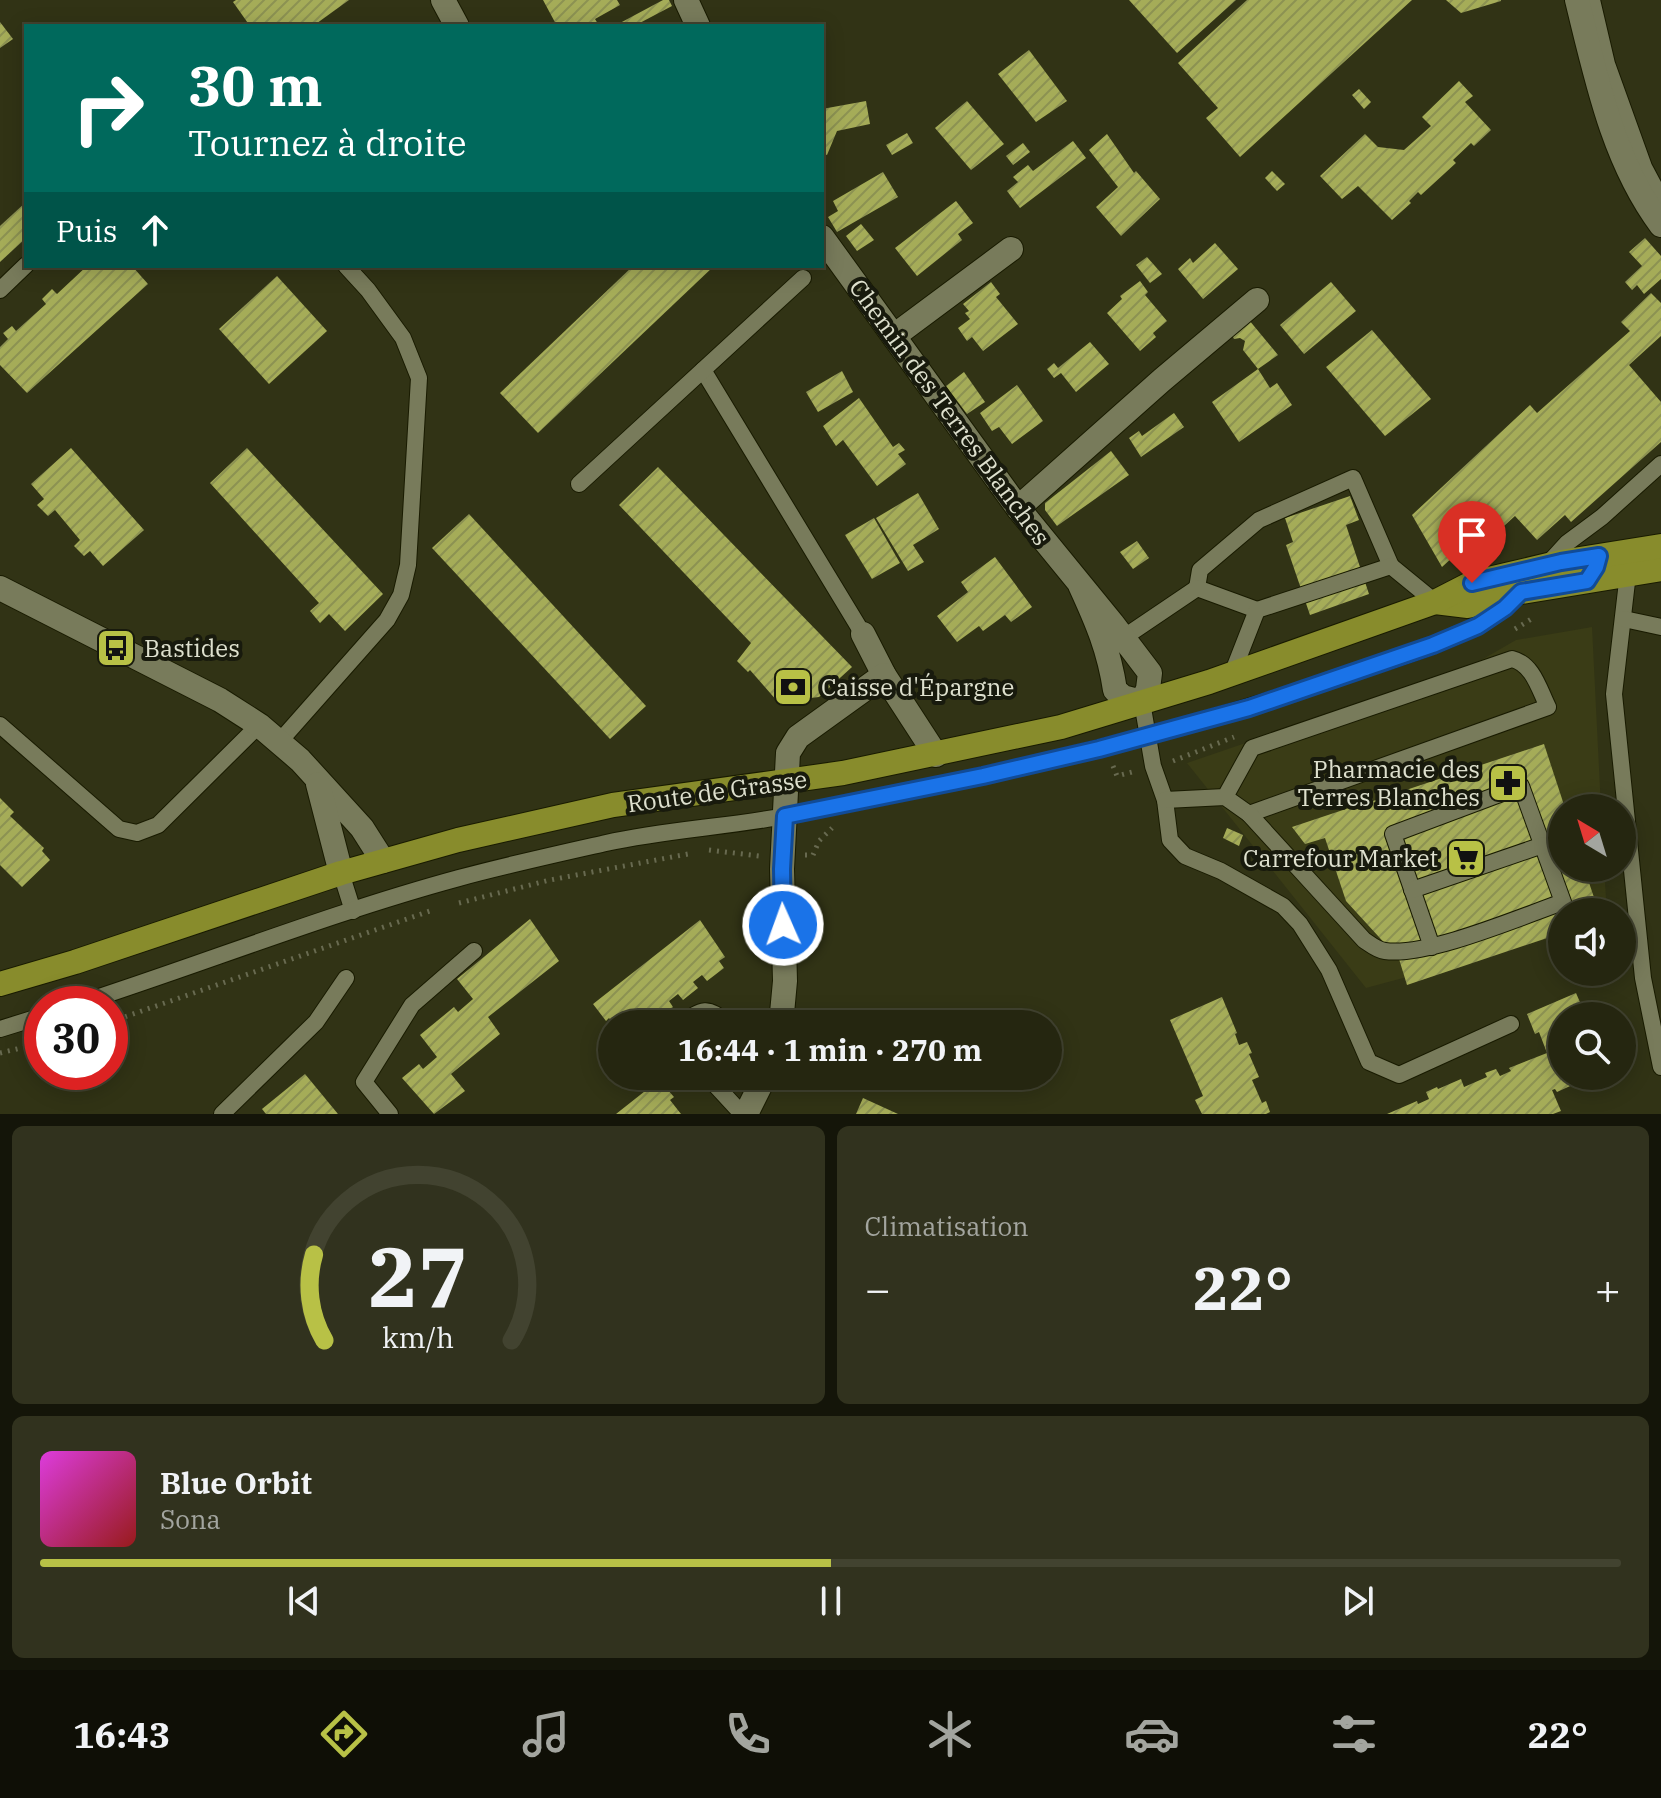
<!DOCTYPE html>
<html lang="fr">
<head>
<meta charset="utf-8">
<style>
  body { margin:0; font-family:"IBM Plex Serif",serif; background:#31321e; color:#f1f3f6; height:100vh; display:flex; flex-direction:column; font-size:30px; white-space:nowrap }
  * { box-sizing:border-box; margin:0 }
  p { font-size:26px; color:#a3a59f }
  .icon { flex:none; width:44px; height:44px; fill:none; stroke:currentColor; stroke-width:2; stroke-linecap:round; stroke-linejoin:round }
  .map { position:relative; height:1114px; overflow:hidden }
  .drawer { display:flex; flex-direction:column; gap:12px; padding:12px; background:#141509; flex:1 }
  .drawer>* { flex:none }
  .banner { position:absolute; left:24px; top:24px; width:800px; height:244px; border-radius:0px; box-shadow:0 4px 20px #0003,0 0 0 2px #424330; background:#00695c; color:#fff; overflow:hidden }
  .needle { width:52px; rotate:322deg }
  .controls { position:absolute; left:1548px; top:794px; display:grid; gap:16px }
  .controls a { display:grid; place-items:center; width:88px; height:88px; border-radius:50%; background:#252610; box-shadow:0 4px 20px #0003,0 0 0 2px #424330; font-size:40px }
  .speed { position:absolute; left:24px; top:986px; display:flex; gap:16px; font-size:40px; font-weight:700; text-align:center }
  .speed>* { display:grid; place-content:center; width:104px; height:104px; border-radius:50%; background:#252610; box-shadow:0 4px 20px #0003,0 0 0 2px #424330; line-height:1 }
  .speed .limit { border:12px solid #d22; background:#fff; color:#111 }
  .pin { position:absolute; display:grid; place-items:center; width:68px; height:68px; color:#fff; margin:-82px -34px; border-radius:50% 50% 50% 0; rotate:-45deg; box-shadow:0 0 8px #0007 }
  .pin .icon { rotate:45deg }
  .me { position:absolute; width:88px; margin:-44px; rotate:358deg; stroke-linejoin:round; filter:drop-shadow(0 0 6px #0008) }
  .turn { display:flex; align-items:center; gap:28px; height:168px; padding:0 32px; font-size:36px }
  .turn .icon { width:104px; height:104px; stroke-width:2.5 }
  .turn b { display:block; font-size:56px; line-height:68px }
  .then { display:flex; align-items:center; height:76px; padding:0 32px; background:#0003; gap:16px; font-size:30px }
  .big { font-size:60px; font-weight:700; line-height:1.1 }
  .drawer .widget { flex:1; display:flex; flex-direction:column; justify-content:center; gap:12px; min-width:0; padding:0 28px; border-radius:12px; background:#31321e }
  .drawer .dial { align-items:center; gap:0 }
  .dial svg { height:208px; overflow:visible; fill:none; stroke:#424330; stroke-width:7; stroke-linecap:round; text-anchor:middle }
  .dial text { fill:#f1f3f6; stroke:none }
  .song { display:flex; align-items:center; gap:24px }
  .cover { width:96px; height:96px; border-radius:12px; background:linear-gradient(135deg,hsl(300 70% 55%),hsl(0 70% 35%)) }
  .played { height:8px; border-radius:4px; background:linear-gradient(90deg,#b8c146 50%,#424330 50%) }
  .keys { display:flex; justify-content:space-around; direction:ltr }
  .heat { display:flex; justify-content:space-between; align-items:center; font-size:44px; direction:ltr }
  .drawer .tiles { flex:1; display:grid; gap:12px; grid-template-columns:1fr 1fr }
  .widget:last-child { grid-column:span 2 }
  .trip { position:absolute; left:598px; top:1010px; width:464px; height:80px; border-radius:40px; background:#252610; box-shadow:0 4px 20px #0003,0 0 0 2px #424330; font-weight:700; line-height:80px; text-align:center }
  .dock { display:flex; height:128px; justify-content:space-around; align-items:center; background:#0f0f06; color:#a3a59f }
  .dock .icon { width:56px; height:56px }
  .dock .current { color:#b8c146 }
  .dock b { font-size:36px; color:#f1f3f6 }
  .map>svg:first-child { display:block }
</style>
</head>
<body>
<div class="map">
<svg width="1661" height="1114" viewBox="0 0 1661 1114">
  <defs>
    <pattern id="building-hatch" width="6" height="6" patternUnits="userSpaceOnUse" patternTransform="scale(2)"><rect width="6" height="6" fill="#a5ac58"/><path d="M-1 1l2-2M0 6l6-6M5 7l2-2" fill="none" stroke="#8c9252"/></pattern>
  </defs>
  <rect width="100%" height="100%" fill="#313315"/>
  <polygon fill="#3a3c16" points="1592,627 1601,808 1562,808 1562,868 1604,868 1607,912 1562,912 1562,935 1366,988 1187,763 1471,666 1516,640"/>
  <g fill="url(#building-hatch)">
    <polygon points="236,0 349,0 313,26 250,26 233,2"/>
    <polygon points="543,0 617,0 620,5 595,19 598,24 594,26 557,26"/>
    <polygon points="663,0 669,0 672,6 634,26 622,26 620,23"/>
    <polygon points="1129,0 1236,0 1177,53"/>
    <polygon points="1247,0 1412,0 1240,157 1206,118 1218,108 1178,63"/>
    <polygon points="1446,0 1501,0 1501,1 1461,13"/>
    <polygon points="0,22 13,39 0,48"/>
    <polygon points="1029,50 1067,101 1036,122 998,74"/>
    <polygon points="1459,81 1473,96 1465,102 1491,130 1474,146 1471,143 1453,160 1456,163 1421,195 1418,192 1409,201 1411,203 1392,220 1358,186 1342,199 1320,176 1365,134 1378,147 1404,150 1431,126 1422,117"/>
    <polygon points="1359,89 1371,102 1364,109 1352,95"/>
    <polygon points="866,101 870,124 837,131 827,155 822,153 822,109"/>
    <polygon points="967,101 1004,144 971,170 935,128"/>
    <polygon points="907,133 913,143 892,155 886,145"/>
    <polygon points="1107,134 1134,173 1136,171 1160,199 1121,236 1096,207 1118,187 1089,150"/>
    <polygon points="1073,141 1086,158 1020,208 1007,191 1018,182 1013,177 1028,165 1033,171"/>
    <polygon points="1023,143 1030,152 1013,165 1006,156"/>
    <polygon points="1272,171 1285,184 1277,191 1265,178"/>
    <polygon points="883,172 898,197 837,232 828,217 838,211 833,201"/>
    <polygon points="956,201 973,223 958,234 962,240 917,276 895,248"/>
    <polygon points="26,202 26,238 0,262 0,226"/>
    <polygon points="861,224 874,240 857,251 846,236"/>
    <polygon points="1645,238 1661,256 1661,279 1644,294 1637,285 1632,290 1625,282 1642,266 1629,252"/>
    <polygon points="1215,243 1238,269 1203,299 1178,269 1190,258 1193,263"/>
    <polygon points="1147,257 1162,274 1150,283 1136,265"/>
    <polygon points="87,266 132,266 148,284 27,393 0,365 0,347 8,339 3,333 12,326 16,331 46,304 42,299 52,289 57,294"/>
    <polygon points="633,266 714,266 538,433 500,393"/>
    <polygon points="277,276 327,331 269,384 219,329"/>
    <polygon points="1140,281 1148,292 1145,295 1167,321 1153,333 1156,337 1140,351 1107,313 1122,299 1120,296"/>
    <polygon points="991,282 1000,294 996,297 1018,324 983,351 972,337 967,341 958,328 970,319 965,313 969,311 963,304"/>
    <polygon points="1331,282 1356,311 1304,354 1280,325"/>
    <polygon points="1651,293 1661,303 1661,336 1629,365 1661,402 1661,442 1571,522 1565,515 1537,540 1515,516 1485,543 1477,535 1442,567 1412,515 1530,405 1537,413 1630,331 1621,322"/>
    <polygon points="1249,320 1278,355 1258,369 1243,350 1245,341 1240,338 1234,339 1232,335"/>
    <polygon points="1372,330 1431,399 1385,436 1326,367"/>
    <polygon points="1090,342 1109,364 1076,392 1061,373 1054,378 1047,369 1054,363 1058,368"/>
    <polygon points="1258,369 1270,388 1277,383 1292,405 1239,442 1212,402"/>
    <polygon points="842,371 853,392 818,412 806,392"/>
    <polygon points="964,372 985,402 967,414 946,386"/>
    <polygon points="1017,385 1043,421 1012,444 999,427 992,431 980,413"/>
    <polygon points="859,398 893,447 899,443 905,450 898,454 906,464 877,486 843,440 836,446 823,426"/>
    <polygon points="1174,413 1184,427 1141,457 1129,438 1139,431 1142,436"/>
    <polygon points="71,448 144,530 103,566 90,551 84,556 74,546 80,540 55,510 48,516 37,505 44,499 31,484"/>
    <polygon points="247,448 383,594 345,631 329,614 320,623 310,611 319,603 210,483"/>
    <polygon points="1111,451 1129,475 1057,526 1045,510 1045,503"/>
    <polygon points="658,467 852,667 819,697 778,702 750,670 748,672 737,661 751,643 619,505"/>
    <polygon points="918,493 939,529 913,545 924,562 908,571 876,518"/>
    <polygon points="1350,496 1359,520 1346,525 1369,594 1310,615 1286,545 1293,542 1285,518"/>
    <polygon points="469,514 646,706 610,739 432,548"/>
    <polygon points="874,518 900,563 872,579 845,535"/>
    <polygon points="1137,541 1149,558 1133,569 1120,552"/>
    <polygon points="995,557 1032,607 1011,622 1005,615 983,631 979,626 957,642 937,616 968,592 961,582"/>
    <polygon points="1544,744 1565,808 1562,808 1562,868 1584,868 1599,912 1562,912 1562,933 1407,985 1395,946 1389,948 1346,901 1325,838 1305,844 1292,827 1349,808 1346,800 1370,791 1373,801"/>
    <polygon points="0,798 14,812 10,816 44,848 42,851 50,860 22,887 0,865"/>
    <polygon points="1227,828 1243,835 1239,846 1223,838"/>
    <polygon points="530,919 559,961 488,1017 500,1034 451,1074 465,1091 434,1114 402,1078 419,1064 423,1069 437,1057 420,1035 454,1007 458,1012 473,999 457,979"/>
    <polygon points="700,920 725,957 719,961 724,968 707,981 702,975 693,982 698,988 683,1000 678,994 669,1001 673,1007 661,1018 658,1020 653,1014 646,1019 651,1024 614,1024 609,1018 606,1021 593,1004"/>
    <polygon points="1576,993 1586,1016 1562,1016 1562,1076 1603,1076 1605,1080 1583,1090 1579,1082 1557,1092 1555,1089 1552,1090 1561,1111 1553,1114 1387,1114 1417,1101 1418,1104 1429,1099 1426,1092 1437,1087 1438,1089 1461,1079 1464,1087 1487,1077 1485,1073 1496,1069 1500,1076 1511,1071 1509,1068 1547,1053 1539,1032 1535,1034 1527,1014"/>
    <polygon points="1222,997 1237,1033 1235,1034 1239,1045 1247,1042 1252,1053 1249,1054 1259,1077 1252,1080 1262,1103 1266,1101 1270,1112 1266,1114 1202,1114 1195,1100 1203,1096 1170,1020"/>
    <polygon points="305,1074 338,1114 266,1114 262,1109"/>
    <polygon points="659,1080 674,1097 670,1100 681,1114 616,1114"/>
    <polygon points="863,1098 898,1114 856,1114"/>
  </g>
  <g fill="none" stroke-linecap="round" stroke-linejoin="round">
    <g stroke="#191b00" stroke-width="18">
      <g id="lane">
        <polyline points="1592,0 1607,64 1644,167 1661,199"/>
        <polyline points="0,290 26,265"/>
        <polyline points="703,370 863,634"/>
        <polyline points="579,484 803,278"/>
        <polyline points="1546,566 1567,543 1602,517 1661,464"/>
        <polyline points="1634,570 1628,573 1614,694 1643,978 1661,1067"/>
        <polyline points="1197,588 1200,570 1259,520 1353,478 1391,566"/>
        <polyline points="1624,619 1661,627"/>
        <polyline points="1123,638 1197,588 1257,610"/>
        <polyline points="1232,674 1257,610 1391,566 1435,602"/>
        <polyline points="1142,702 1153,766 1165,800 1170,840 1185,856 1221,871 1283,906 1300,924 1329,970 1369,1062 1399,1075 1511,1024"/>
        <polyline points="0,725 119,829 137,833 158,825 259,725"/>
        <polyline points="280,741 387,620 401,595 408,565 419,378 403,338 368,290 346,266"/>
        <path d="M1165 800 1225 797 1249 814 1548 707C1539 689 1533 664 1512 659L1252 748 1225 797"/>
        <path d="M1249 814 1364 940C1370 944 1377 950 1385 951 1427 957 1520 917 1563 902L1521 786 1393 834 1432 947"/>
        <polyline points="341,873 353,911"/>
        <polyline points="1412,890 1543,845"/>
        <path d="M78 1004C205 963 330 913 459 878 507 865 557 854 606 843 665 830 726 827 785 816 974 780 1161 739 1343 676 1403 655 1472 640 1519 595"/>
        <path d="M682 1024C701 1009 709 1005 727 1024"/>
        <polyline points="0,1029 42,1016"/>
        <polyline points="707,1076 742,1114"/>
        <polyline points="222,1114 316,1022 346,978"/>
        <polyline points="390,1114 364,1082 412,1005 474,951"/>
      </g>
    </g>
    <g stroke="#191b00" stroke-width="26">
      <g id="street">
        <polyline points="443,0 457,26"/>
        <polyline points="686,0 698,26"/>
        <path d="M1577 0C1596 77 1613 161 1661 225"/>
        <path d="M822 237 1018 508 1112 623 1150 673 1148 689 1142 702 1123 697 1115 690C1109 650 1097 622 1080 585"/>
        <polyline points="894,336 1011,249"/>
        <polyline points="1018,508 1162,380 1257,300"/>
        <polyline points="0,588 220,700 259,725 300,760 362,828 383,861"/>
        <polyline points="863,634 884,675 936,755"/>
        <polyline points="318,784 341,873"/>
        <polyline points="781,1024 785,981 782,869 788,753 798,737 884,675"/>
        <polyline points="746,1114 765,1076"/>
      </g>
    </g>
    <g stroke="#191b00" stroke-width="26">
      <g id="primary">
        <polyline points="1435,602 1468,606 1521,592 1661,569"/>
        <polyline points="0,984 75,962 341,873 458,840 613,805 843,773 1061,727 1209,682 1435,602 1472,583 1561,562 1661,546"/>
      </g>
    </g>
    <g stroke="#686a50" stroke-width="5" stroke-dasharray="2 6" stroke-linecap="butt">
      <polyline points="1515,629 1533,618"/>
      <polyline points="1173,761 1234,737"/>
      <polyline points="1113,766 1117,776 1136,771"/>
      <polyline points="709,850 759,856"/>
      <polyline points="805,855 813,855 819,841 832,828"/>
      <polyline points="459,903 550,880 688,854"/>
      <polyline points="110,1022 430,911"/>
      <polyline points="0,1053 42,1043"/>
    </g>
    <use href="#lane" stroke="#787b5b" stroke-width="16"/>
    <use href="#street" stroke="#787b5b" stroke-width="24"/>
    <use href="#primary" stroke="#888c2c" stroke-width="24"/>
  </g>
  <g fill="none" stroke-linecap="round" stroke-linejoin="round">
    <g stroke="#114b97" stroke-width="20">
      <polyline id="route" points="783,925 782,869 785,816 983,776 1099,749 1249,708 1433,645 1478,626 1505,608 1521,592 1587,581 1596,567 1599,556 1561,562 1472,583"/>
    </g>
    <use href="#route" stroke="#1a73e8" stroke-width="14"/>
  </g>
  <defs>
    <g id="bus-square" transform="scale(2)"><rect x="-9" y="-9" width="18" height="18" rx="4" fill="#b8c146" stroke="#181a0d"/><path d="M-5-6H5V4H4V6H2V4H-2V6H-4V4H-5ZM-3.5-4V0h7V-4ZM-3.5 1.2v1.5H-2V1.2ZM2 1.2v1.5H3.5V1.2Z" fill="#111"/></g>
    <g id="bank-square" transform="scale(2)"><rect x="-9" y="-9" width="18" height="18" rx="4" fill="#b8c146" stroke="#181a0d"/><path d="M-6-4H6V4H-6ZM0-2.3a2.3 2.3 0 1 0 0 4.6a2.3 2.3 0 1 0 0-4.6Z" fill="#111"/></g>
    <g id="pharmacy-square" transform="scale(2)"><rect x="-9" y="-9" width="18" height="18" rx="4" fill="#b8c146" stroke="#181a0d"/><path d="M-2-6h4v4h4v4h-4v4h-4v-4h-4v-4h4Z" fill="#111"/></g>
    <g id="supermarket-square" transform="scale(2)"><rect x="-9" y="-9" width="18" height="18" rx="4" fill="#b8c146" stroke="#181a0d"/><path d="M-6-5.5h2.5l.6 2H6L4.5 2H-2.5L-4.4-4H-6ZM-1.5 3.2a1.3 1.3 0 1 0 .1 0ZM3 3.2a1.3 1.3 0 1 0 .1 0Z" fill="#111"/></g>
  </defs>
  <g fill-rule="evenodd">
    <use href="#bus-square" x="116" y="648"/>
    <use href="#bank-square" x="793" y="687"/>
    <use href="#pharmacy-square" x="1508" y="783"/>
    <use href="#supermarket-square" x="1466" y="858"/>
  </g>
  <g text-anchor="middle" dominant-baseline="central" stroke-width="8" stroke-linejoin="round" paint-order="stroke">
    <g font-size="24" fill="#dee0ce" stroke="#181a0d">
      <text transform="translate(950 412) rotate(54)">Chemin des Terres Blanches</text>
      <text transform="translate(717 791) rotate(-8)">Route de Grasse</text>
    </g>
    <g font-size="24" fill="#dee0ce" stroke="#181a0d" text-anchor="start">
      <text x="144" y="648">Bastides</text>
      <text x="821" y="687">Caisse d'Épargne</text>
      <text x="1480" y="769" text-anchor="end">Pharmacie des<tspan x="1480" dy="28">Terres Blanches</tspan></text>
      <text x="1438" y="858" text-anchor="end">Carrefour Market</text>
    </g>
  </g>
</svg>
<div class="controls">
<a><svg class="needle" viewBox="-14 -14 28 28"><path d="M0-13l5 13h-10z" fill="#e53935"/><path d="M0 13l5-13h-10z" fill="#a3a59f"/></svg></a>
<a><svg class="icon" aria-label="sound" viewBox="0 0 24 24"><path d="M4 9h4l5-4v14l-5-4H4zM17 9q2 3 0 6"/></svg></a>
<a><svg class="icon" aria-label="search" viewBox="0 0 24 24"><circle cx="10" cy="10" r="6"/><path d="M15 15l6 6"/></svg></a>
</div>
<div class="speed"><div class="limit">30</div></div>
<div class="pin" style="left:1472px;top:583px;background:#d93025"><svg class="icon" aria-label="arrive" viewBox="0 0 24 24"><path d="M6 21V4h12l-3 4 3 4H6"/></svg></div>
<svg class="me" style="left:783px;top:925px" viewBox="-20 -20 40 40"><circle r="17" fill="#1a73e8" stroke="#fff" stroke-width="3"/><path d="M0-11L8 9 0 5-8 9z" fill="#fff"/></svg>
<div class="trip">16:44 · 1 min · 270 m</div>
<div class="banner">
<div class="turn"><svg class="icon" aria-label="right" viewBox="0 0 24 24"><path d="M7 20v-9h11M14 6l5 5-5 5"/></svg><div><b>30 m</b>Tournez à droite</div></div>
<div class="then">Puis<svg class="icon" aria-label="ahead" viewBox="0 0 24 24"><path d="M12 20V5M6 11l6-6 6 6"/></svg></div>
</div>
</div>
<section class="drawer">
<div class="tiles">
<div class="widget dial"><svg viewBox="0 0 100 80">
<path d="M14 69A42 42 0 1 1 86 69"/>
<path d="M14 69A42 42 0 0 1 10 36" stroke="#b8c146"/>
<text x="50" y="56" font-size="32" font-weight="700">27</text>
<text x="50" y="72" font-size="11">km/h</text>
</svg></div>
<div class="widget"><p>Climatisation</p>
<div class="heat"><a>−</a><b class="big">22°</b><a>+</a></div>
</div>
<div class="widget">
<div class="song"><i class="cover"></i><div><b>Blue Orbit</b><p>Sona</p></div></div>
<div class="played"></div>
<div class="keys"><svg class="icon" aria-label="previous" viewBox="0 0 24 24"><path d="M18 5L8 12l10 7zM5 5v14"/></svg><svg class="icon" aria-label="pause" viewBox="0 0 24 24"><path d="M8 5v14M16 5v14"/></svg><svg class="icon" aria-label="next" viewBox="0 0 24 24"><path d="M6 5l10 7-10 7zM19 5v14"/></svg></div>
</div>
</div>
</section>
<nav class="dock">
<b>16:43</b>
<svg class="icon current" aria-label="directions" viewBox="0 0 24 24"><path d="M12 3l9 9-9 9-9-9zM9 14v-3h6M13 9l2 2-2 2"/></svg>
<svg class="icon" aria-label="music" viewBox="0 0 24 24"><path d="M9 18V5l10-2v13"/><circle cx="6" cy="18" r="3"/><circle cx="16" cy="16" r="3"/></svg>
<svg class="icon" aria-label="phone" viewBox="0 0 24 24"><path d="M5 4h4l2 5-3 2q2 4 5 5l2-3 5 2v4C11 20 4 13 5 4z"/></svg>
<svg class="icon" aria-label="climate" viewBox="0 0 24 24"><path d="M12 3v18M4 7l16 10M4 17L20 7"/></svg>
<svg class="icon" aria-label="car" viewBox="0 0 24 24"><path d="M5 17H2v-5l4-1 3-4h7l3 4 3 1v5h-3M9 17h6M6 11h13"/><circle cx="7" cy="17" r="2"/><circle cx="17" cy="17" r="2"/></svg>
<svg class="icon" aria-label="filters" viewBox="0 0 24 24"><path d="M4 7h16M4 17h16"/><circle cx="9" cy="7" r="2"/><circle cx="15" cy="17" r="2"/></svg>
<b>22°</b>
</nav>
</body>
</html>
